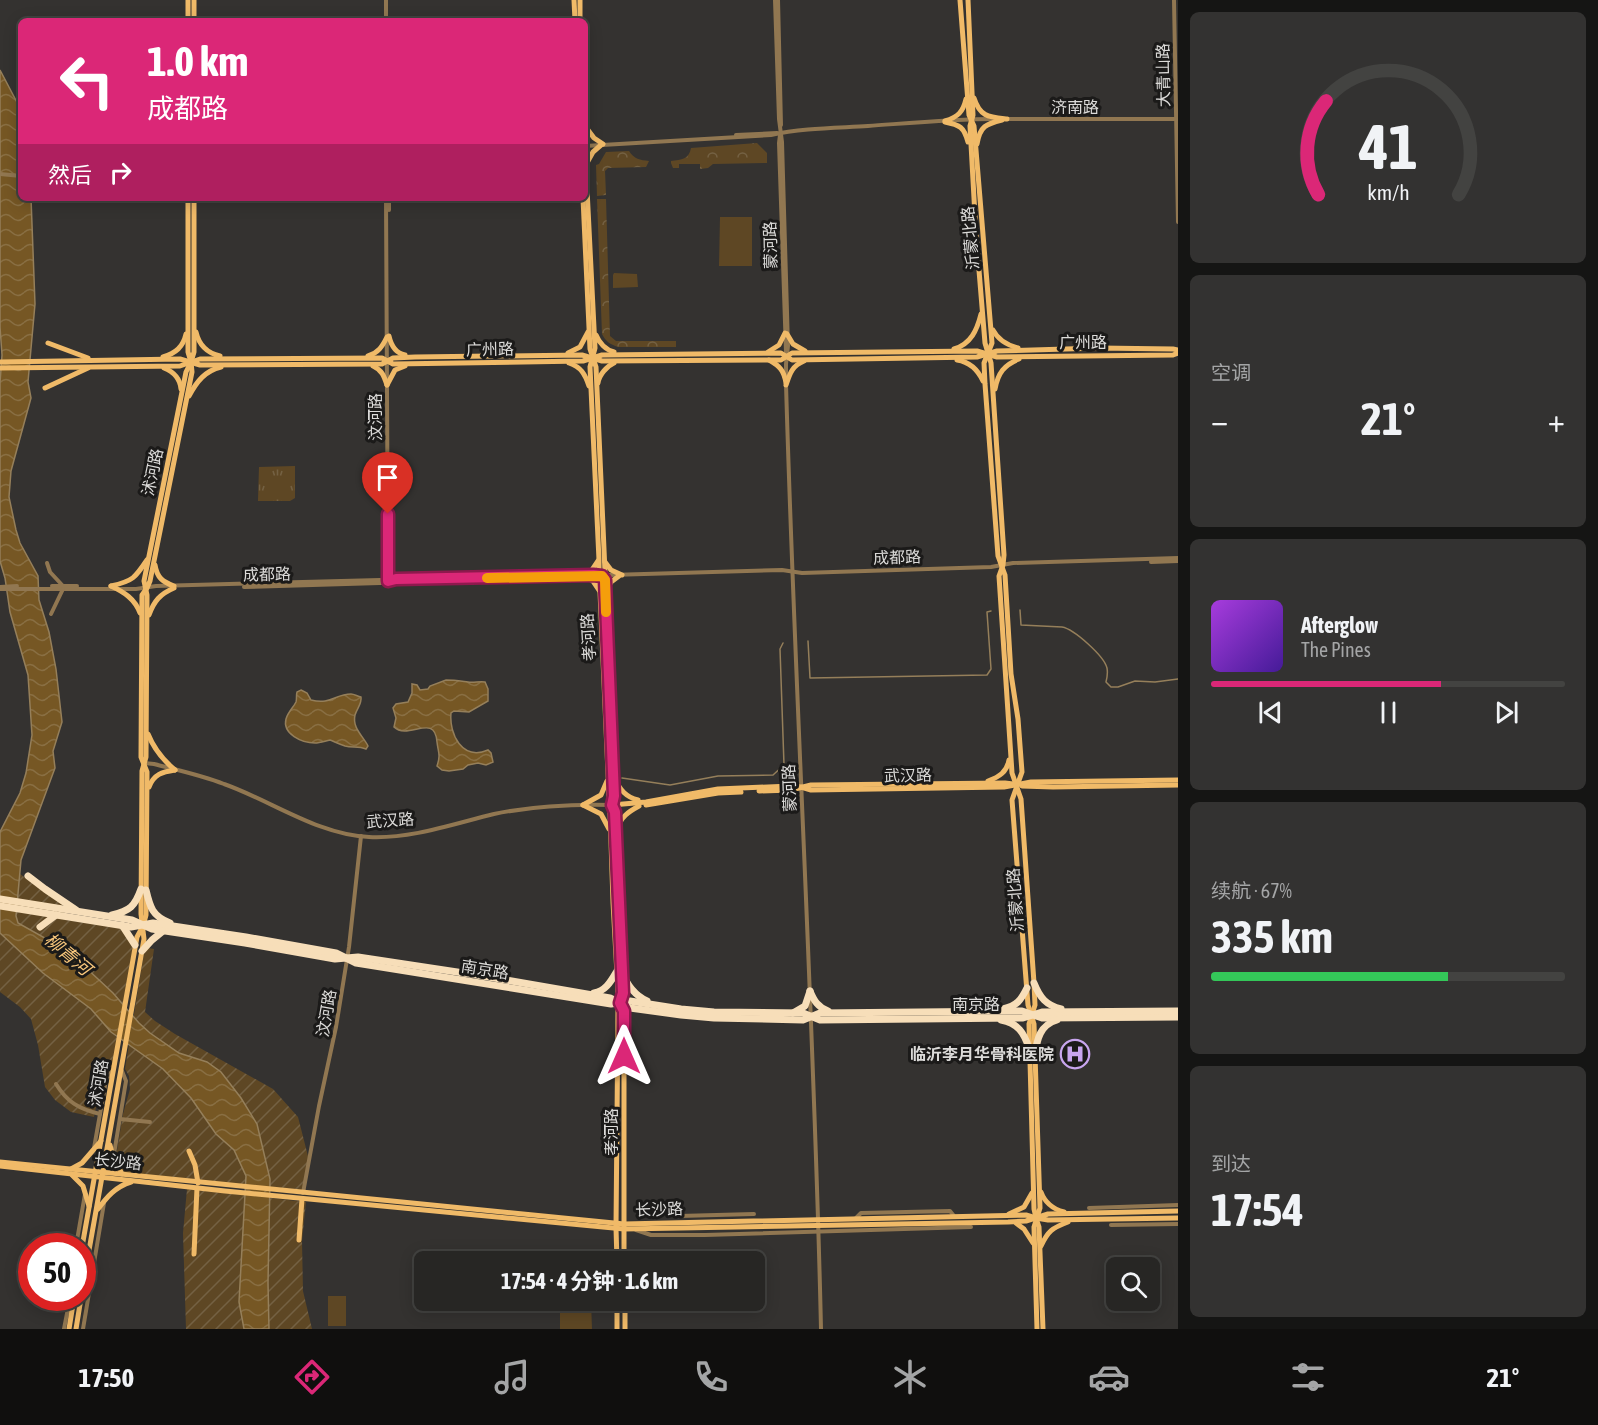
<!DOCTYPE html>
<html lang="zh">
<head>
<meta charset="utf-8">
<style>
  body { margin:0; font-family:"Asap Condensed","Noto Sans SC",sans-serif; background:#333231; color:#f1f3f6; height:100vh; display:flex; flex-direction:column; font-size:22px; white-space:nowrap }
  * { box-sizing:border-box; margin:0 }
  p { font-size:20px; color:#a4a5a6 }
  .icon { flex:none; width:33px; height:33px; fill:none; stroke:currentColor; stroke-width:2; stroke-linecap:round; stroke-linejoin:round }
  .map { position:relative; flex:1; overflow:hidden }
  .panel { display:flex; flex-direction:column; gap:12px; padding:12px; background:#151514; width:420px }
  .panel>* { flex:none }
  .hud { position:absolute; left:18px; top:18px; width:570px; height:183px; border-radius:9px; box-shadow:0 3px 15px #0003,0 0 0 2px #434341; background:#db2777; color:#fff; overflow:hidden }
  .fabs { position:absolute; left:1106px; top:1257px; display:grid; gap:12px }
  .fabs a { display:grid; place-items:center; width:54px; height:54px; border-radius:9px; background:#272624; box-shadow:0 3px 15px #0003,0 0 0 2px #434341; font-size:30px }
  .speed { position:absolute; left:18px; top:1233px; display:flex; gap:12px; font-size:30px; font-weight:700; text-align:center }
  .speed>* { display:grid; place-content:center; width:78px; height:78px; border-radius:50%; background:#272624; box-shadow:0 3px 15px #0003,0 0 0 2px #434341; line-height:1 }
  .speed .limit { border:9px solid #d22; background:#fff; color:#111 }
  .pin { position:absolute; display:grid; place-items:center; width:51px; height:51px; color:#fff; margin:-62px -26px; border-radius:50% 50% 50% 0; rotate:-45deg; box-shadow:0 0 6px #0007 }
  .pin .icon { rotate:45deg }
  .me { position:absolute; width:66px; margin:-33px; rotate:0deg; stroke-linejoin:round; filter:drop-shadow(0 0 4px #0008) }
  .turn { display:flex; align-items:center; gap:21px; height:126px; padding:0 30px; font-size:27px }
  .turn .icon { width:78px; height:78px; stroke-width:2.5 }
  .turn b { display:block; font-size:42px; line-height:51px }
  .then { display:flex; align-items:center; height:57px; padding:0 30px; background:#0003; gap:12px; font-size:22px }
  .big { font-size:45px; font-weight:700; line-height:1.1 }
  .panel .tile { flex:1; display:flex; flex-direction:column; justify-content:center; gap:9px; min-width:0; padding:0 21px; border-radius:9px; background:#333231 }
  .panel .dial { align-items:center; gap:0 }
  .dial svg { height:156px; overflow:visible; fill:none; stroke:#434341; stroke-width:7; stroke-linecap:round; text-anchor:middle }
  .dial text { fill:#f1f3f6; stroke:none }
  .song { display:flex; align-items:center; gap:18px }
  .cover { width:72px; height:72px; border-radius:9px; background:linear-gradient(135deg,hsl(280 70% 55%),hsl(260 70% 35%)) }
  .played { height:6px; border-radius:3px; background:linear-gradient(90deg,#db2777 65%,#434341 65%) }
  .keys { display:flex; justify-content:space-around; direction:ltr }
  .heat { display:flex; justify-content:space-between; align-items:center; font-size:33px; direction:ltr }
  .charge { height:9px; border-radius:4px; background:linear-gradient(90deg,#34c759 67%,#434341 0) }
  .trip { position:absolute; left:414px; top:1251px; width:351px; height:60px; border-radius:9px; background:#272624; box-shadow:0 3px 15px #0003,0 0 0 2px #434341; font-weight:700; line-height:60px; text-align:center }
  .tabs { display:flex; height:96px; justify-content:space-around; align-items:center; background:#100f0e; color:#a4a5a6 }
  .tabs .icon { width:42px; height:42px }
  .tabs .selected { color:#db2777 }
  .tabs b { font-size:27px; color:#f1f3f6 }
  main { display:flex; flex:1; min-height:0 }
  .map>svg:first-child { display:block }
</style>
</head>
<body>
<main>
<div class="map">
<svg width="1178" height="1329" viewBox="0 0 1178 1329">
  <defs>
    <pattern id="forest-crowns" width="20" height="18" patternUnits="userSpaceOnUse" patternTransform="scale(1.5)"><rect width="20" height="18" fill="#5e4724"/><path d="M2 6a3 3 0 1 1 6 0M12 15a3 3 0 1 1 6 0" fill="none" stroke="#746143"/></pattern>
    <pattern id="park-tufts" width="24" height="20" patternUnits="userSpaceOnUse" patternTransform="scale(1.5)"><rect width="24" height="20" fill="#5e4724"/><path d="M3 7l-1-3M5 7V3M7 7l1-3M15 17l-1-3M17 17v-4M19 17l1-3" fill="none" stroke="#746143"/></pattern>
    <pattern id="garden-furrows" width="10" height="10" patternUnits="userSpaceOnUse" patternTransform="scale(1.5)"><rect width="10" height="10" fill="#5e4724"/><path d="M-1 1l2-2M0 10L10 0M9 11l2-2" fill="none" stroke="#746143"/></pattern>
    <pattern id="water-waves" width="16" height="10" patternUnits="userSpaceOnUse" patternTransform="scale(1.5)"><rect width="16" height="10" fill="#765724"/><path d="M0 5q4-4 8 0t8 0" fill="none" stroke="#896f43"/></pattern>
  </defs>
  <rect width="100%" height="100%" fill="#343230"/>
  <g fill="#5e4724">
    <polygon points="720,217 752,217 752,266 719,266"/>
    <polygon points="614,273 637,274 638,287 613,288 613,275"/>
    <rect x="328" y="1296" width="18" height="30"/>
    <polygon points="560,1301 591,1301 592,1329 560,1329"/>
  </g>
  <g fill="url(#forest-crowns)">
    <path d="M757 143 767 153V163L713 164 708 168 700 169V164H679V168H673L671 163V161C682 160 689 159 691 148Z"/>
    <path d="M629 151C634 159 640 160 649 161L646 167 608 168 605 171 606 195 597 196 596 165 599 164 606 152Z"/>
    <path d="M597 199H606L610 336 616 341H676V347H618C610 344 606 342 602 334Z"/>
  </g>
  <polygon fill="url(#park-tufts)" points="295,466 295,498 290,501 258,501 259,467"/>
  <g fill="url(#garden-furrows)">
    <polygon points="20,874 62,904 66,920 121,928 133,946 123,1005 113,993 68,951 18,923 16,916"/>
    <polygon points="0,933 43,973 91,1009 118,1039 112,1068 102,1078 94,1117 71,1112 55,1100 45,1087 38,1045 31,1019 20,1007 0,992"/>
    <polygon points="148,948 154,949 145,1012 155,1021 175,1034 273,1089 298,1117 309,1160 304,1190 125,1173 116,1157 123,1114 130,1089 129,1076 125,1069 144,953"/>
    <polygon points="187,1189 306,1202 302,1241 303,1291 312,1329 186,1329 183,1233"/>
  </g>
  <g fill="url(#water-waves)" stroke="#957f5a" stroke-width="1.5">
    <polygon points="0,70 21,110 21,198 31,198 35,304 28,382 31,398 11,471 9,497 16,530 20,543 38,576 39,600 49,632 56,669 62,722 53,751 55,768 21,860 16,916 18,923 68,951 113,993 139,1023 150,1033 179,1053 207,1062 221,1072 241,1098 257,1124 270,1179 268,1283 269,1329 244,1329 239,1302 246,1176 234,1150 216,1134 191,1098 163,1069 111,1032 91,1009 43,973 0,933 0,832 20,793 26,773 32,735 28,675 10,612 5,578 0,561 0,383 2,355 0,327"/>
    <path d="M446 680C454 680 460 681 468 682 474 683 479 681 485 682L488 689V701L469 712 454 711 451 713C449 734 462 761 488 750L491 753 493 762 486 765 478 763 468 765 463 769 449 771 442 770 437 766C441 754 438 752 437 742 435 712 408 741 394 727L396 718 393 708 396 704 408 702 412 693V684L417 685 420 690 428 689 430 686Z"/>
    <path d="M301 690 307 693 311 700C331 705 335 694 351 694 354 694 357 696 361 697 362 704 357 708 355 715 352 728 363 736 368 746L366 749C358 746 352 748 345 746 339 744 335 742 330 740 325 741 320 743 315 743 302 743 282 734 286 719 288 712 293 708 296 702 297 699 296 695 297 692Z"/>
  </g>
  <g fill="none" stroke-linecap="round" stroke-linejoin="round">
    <g stroke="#957f5a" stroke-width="1.5">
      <path d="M1020 610 1021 625 1062 627C1074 629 1104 656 1107 668 1108 673 1107 678 1106 682L1111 687H1118L1135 681 1155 682 1178 679"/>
      <polyline points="808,641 810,678 987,675 991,669 987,612 991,611"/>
      <polyline points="622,778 670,785 718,776 773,775 784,765 780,649 783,643"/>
    </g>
    <g stroke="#917751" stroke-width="4">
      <polyline points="386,0 386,21"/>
      <polyline points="775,0 779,119 782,142 788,346 786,364 786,377"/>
      <polyline points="778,0 781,125"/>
      <polyline points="1174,0 1178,222"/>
      <polyline points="1005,119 1178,119"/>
      <polyline points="736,135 777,133"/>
      <polyline points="780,135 779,143 786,352"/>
      <path d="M585 146 771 135C802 128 836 128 868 126 910 123 952 119 994 119"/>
      <polyline points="0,174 21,176"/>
      <polyline points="386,198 388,581"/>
      <polyline points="40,199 41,198"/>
      <polyline points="389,210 389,198"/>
      <path d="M786 384C795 699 814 1014 821 1329"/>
      <polyline points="1151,562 1178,561"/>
      <polyline points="47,563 50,572 63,586"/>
      <polyline points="52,586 77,586"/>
      <polyline points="0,587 17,586"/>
      <polyline points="244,587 380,583 386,581"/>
      <polyline points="0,589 136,589 156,586 380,580 396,582 593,577 610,575 782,570 802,573 991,567 1013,563 1178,558"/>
      <polyline points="51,614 63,589"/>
      <path d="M144 763 154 764C177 770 201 775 224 784 270 800 318 835 369 837 411 839 453 824 494 814 533 806 572 804 612 805"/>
      <path d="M56 1084C67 1102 79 1109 100 1114"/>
      <polyline points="120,1119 150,1122"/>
      <polyline points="94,1148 106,1080 112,1071"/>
      <polyline points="114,1154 126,1081 122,1071"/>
      <polyline points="303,1193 319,1106 336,1027 349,947 361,836"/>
      <polyline points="1089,1208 1178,1205"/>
      <polyline points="679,1216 754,1214"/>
      <polyline points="856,1218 861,1213 950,1211 954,1216"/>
      <polyline points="1111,1225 1178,1224"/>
      <polyline points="636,1230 651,1235 705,1235 971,1227"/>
      <polyline points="76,1246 85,1194"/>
      <polyline points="64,1329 69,1303"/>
      <polyline points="83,1329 104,1203"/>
    </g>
    <g stroke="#f0ba68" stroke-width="5">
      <polyline points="574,0 575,21"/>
      <polyline points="580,0 580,21"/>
      <polyline points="960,0 969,115 974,126 992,343 984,363 985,384 998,556 1005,575 1011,674 1018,719 1022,772 1012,800 1028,1005 1034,1024 1040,1208 1034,1227 1037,1329"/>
      <polyline points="968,0 973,115 970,126 976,234 985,343 991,363 1004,555 1003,565 999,576 1012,773 1021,799 1034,983 1035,1005 1029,1024 1034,1209 1036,1218 1039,1227 1043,1329"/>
      <polyline points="188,21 188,0"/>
      <polyline points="194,21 194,0"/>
      <path d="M974 98C980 117 989 117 1007 119"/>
      <polyline points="585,120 585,142"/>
      <path d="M945 121C958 117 963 112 966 99"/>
      <path d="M945 122C960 125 964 127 968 142"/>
      <polyline points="585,126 594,138 603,144"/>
      <path d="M977 144C980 126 986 124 1002 120"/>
      <polyline points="585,149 595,348 590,367 599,560 599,572 605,580 614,796 610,812 613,902 618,992 620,1003 624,1011 624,1262"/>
      <polyline points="588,161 593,152 601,145"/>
      <polyline points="583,198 590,349 596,367 605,572 599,580 600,592 609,796 615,812 623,993 618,1010 616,1228 617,1262"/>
      <path d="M993 330C998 340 1007 345 1018 348"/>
      <path d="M196 332C199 345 207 353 220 356"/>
      <polyline points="787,334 793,344 805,351"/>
      <path d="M596 335C599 343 606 350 614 352"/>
      <path d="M389 336C391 345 395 353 405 355"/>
      <polyline points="48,343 88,358"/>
      <path d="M954 349C971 344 977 330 981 314"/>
      <polyline points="768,352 779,345 785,333"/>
      <polyline points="568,353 580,347 588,332"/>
      <path d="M368 356C378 353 382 347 387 337"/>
      <path d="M163 357C176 353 183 347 186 334"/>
      <path d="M769 360C780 366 784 371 786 383"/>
      <path d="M957 360C970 362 978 370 983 381"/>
      <polyline points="0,362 180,359 200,365 382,364 393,358 415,357 582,355 602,361 781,360 792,353 977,351 997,357 1173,355 1178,353"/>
      <path d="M569 363C581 367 585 374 589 386"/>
      <path d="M373 366C382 370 384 376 387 385"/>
      <polyline points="0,368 180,366 200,359 382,358 393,364 583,361 602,355 781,353 792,360 977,357 997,351 1099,348 1173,349 1178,350"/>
      <path d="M164 368C174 372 180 378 181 389"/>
      <path d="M598 383C599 375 607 366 614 363"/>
      <polyline points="387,385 395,370 405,366"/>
      <path d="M786 385C790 373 792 366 804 361"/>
      <polyline points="45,388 88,368"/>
      <path d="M995 389C998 373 1004 365 1019 359"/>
      <path d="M189 396C197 381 205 371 221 367"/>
      <polyline points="605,562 611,570 622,575"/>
      <path d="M155 565C157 578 163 582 174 586"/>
      <polyline points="581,575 592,570 598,561"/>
      <polyline points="585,577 593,581 599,590"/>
      <path d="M111 586C133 581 135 578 147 560"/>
      <path d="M111 586C124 592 135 599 140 613"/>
      <polyline points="606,591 611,582 619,576"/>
      <path d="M149 615C154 601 160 594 174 588"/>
      <path d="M148 734C154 749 163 760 175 770"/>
      <path d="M615 779C620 790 626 797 638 800"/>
      <path d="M988 781C999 777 1007 772 1009 760"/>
      <polyline points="1022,786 1053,787 1178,785"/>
      <path d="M149 787C154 774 162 772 175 770"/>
      <polyline points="759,791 791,790 811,785 1005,783 1013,784"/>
      <polyline points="583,805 601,814 609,829"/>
      <polyline points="583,805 601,795 607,781"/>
      <polyline points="612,805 646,802 718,789 791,786 801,787 811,790 1004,787 1031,782 1178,780"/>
      <polyline points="646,805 718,793 741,792"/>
      <path d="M617 829C621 817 628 812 639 806"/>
      <polyline points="110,1145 113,1157 122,1174"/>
      <polyline points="189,1151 195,1165 198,1183"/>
      <polyline points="0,1162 624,1224 1026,1215 1036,1218 1048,1220 1178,1218"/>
      <polyline points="0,1166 225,1191 624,1229 1008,1222 1026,1221 1048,1214 1178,1211"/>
      <polyline points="71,1169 82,1163 101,1141"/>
      <polyline points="72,1175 83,1186 89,1206"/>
      <path d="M1041 1192C1045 1203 1053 1209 1064 1212"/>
      <path d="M98 1209C107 1197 115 1187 131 1182"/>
      <polyline points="1009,1214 1024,1207 1032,1193"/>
      <polyline points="1016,1223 1024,1229 1033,1243"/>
      <polyline points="299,1240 302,1199"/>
      <path d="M1041 1246C1048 1231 1052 1228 1068 1222"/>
      <polyline points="82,1247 137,937 143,926 146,915 147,772 141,757 142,595 147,588 150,581 192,372 191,362 188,352 188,198"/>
      <polyline points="194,1254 197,1188"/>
      <polyline points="87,1276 89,1289"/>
      <polyline points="82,1290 144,939 141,914 142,771 146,757 147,595 144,581 186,372 191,362 194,352 194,198"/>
      <polyline points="625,1300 625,1329"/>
      <polyline points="69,1329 74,1298"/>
      <polyline points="76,1329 81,1298"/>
      <polyline points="617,1329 617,1300"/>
    </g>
    <g stroke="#f7deb9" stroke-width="7">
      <polyline points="28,876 45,889 76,910"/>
      <path d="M146 890C150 907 152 916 170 923"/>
      <polyline points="0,899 132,920 152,929 245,943 335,959 358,957 477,975 610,998 630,1008 681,1015 714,1018 803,1020 820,1013 1022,1011 1042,1018 1178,1017"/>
      <polyline points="0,906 131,927 153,923 246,937 336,953 356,963 611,1004 630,1001 681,1009 714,1012 803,1013 820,1020 1023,1018 1042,1012 1178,1011"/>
      <path d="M112 915C130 911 135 906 141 889"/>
      <polyline points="122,925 135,945"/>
      <polyline points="40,927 56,915"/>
      <polyline points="142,951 152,940 163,931"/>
      <path d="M622 972C627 985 634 995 647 1001"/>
      <path d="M1034 983C1040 998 1046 1005 1061 1009"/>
      <path d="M810 991C814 1001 818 1007 828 1011"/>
      <path d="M594 993C606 991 611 981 617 971"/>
      <path d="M1003 1009C1017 1006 1021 1000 1027 988"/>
      <polyline points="793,1013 805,1006 810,991"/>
      <path d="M1001 1020C1018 1023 1024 1033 1029 1048"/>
      <path d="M1035 1055C1037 1039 1040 1025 1057 1020"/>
    </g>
  </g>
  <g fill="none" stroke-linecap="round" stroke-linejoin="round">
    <g stroke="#8e194d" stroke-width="15">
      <polyline id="route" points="388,514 388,581 396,579 593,575 602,576 605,580 614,796 612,805 615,812 623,993 620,1003 624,1011 624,1056"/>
    </g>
    <use href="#route" stroke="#db2777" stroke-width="10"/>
    <polyline stroke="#f59e0b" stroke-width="10" points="487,578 602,576 605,580 606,612"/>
  </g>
  <defs>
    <g id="hospital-ring" transform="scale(1.5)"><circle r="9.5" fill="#1b1a19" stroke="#c8a5ee" stroke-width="1.5"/><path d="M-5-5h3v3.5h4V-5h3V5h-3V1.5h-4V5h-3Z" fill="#c8a5ee"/></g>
  </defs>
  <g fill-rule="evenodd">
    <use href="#hospital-ring" x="1075" y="1054"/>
  </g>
  <g text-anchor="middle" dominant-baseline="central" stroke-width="6" stroke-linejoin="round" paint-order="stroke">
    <g font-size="16" fill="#dcdbd9" stroke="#1b1a19">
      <text transform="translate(1163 75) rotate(-91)">大青山路</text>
      <text x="1075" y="107">济南路</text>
      <text transform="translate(970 238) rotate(-95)">沂蒙北路</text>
      <text transform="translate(770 245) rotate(-91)">蒙河路</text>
      <text x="1083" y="342">广州路</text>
      <text transform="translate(490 349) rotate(-1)">广州路</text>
      <text transform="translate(375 417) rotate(-90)">汶河路</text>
      <text transform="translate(152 472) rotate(-78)">沭河路</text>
      <text transform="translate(897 557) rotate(-2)">成都路</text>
      <text transform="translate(267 574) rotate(-1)">成都路</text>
      <text transform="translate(588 637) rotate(-93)">孝河路</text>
      <text transform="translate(908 775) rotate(-1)">武汉路</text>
      <text transform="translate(789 788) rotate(-92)">蒙河路</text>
      <text transform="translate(390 820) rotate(-4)">武汉路</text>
      <text transform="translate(1015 900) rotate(-94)">沂蒙北路</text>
      <text transform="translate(485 969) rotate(9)">南京路</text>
      <text x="976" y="1004">南京路</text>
      <text transform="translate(326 1013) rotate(-80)">汶河路</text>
      <text transform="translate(98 1083) rotate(-80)">沭河路</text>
      <text transform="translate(611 1132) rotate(-90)">孝河路</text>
      <text transform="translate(118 1161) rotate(6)">长沙路</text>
      <text transform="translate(659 1209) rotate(-2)">长沙路</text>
    </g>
    <g font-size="16" font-weight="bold" fill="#dcdbd9" stroke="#1b1a19" text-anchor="end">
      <text x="1054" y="1054">临沂李月华骨科医院</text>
    </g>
    <g font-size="18" font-style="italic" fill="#f9c77c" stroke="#1b1a19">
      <text transform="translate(68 954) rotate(40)">柳青河</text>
    </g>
  </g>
</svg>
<div class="fabs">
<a><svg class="icon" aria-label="search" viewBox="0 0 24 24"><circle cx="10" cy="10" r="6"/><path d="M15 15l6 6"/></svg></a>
</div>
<div class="speed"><div class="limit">50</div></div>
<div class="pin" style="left:388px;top:514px;background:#d93025"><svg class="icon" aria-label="arrive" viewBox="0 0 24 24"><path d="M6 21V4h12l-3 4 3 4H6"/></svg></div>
<svg class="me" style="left:624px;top:1056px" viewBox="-20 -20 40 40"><path d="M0-17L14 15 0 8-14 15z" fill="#db2777" stroke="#fff" stroke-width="4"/></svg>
<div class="trip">17:54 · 4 分钟 · 1.6 km</div>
<div class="hud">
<div class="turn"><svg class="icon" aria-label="left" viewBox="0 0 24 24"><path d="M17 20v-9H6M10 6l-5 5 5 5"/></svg><div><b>1.0 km</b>成都路</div></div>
<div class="then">然后<svg class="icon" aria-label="right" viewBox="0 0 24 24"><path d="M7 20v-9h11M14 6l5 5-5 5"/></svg></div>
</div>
</div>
<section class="panel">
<div class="tile dial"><svg viewBox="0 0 100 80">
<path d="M14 69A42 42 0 1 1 86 69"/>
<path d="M14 69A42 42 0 0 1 18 21" stroke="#db2777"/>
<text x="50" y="56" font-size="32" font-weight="700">41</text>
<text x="50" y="72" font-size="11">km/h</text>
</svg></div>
<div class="tile"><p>空调</p>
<div class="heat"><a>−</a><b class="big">21°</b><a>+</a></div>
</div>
<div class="tile">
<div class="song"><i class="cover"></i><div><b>Afterglow</b><p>The Pines</p></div></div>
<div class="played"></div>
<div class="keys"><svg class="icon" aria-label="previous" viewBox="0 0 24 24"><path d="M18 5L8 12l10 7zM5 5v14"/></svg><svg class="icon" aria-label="pause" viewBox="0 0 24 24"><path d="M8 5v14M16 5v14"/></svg><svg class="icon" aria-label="next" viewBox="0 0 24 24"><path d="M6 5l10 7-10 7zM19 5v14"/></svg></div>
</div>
<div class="tile"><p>续航 · 67%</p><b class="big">335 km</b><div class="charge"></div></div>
<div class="tile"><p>到达</p><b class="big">17:54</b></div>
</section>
</main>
<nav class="tabs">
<b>17:50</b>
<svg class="icon selected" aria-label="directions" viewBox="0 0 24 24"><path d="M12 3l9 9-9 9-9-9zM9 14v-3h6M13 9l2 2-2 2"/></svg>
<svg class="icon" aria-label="music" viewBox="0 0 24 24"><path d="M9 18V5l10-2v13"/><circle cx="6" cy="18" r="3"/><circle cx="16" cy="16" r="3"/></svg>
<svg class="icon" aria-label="phone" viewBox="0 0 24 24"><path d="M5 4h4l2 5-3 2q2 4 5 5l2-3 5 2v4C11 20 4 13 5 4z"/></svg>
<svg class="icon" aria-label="climate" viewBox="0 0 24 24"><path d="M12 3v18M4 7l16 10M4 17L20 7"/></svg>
<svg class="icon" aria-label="car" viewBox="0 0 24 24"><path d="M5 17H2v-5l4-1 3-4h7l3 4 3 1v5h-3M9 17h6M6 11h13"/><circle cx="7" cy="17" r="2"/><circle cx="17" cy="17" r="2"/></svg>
<svg class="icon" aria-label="filters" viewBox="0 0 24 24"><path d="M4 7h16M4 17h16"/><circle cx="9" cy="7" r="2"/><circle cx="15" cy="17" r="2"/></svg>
<b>21°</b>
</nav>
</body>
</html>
